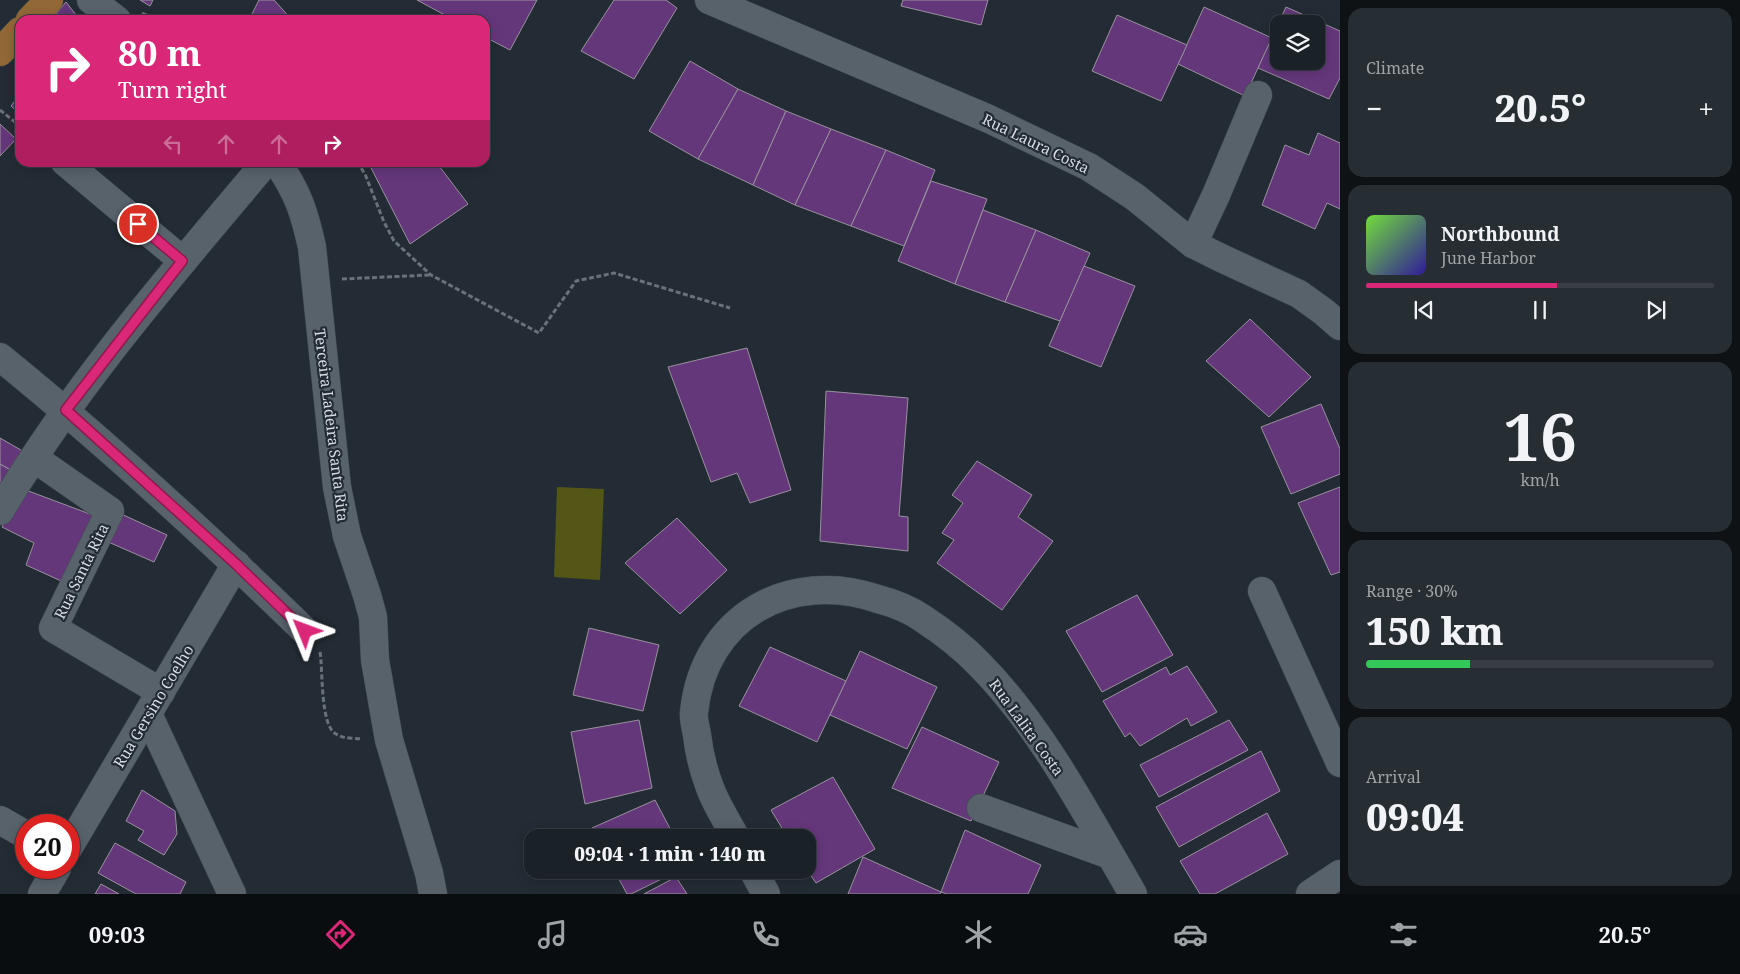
<!DOCTYPE html>
<html lang="en">
<head>
<meta charset="utf-8">
<style>
  body { margin:0; font-family:"Noto Serif",serif; background:#272e33; color:#f1f3f6; height:100vh; display:flex; flex-direction:column; font-size:19px; white-space:nowrap }
  * { box-sizing:border-box; margin:0 }
  p { font-size:16px; color:#9fa3a7 }
  .icon { flex:none; width:28px; height:28px; fill:none; stroke:currentColor; stroke-width:2; stroke-linecap:round; stroke-linejoin:round }
  .map { position:relative; flex:1; overflow:hidden }
  .panel { display:flex; flex-direction:column; gap:8px; padding:8px; background:#0e1215; width:400px }
  .panel>* { flex:none }
  .top-card { position:absolute; left:15px; top:15px; width:475px; height:152px; border-radius:15px; box-shadow:0 2px 12px #0003,0 0 0 1px #383e44; background:#db2777; color:#fff; overflow:hidden }
  .buttons { position:absolute; left:1270px; top:15px; display:grid; gap:10px }
  .buttons a { display:grid; place-items:center; width:55px; height:55px; border-radius:10px; background:#1a2127; box-shadow:0 2px 12px #0003,0 0 0 1px #383e44; font-size:25px }
  .speed { position:absolute; left:15px; top:814px; display:flex; gap:10px; font-size:25px; font-weight:700; text-align:center }
  .speed>* { display:grid; place-content:center; width:65px; height:65px; border-radius:50%; background:#1a2127; box-shadow:0 2px 12px #0003,0 0 0 1px #383e44; line-height:1 }
  .speed .limit { border:8px solid #d22; background:#fff; color:#111 }
  .pin { position:absolute; display:grid; place-items:center; width:42px; height:42px; color:#fff; margin:-21px; border:2px solid #fff; border-radius:50%; box-shadow:0 1px 5px #0007 }
  .me { position:absolute; width:55px; margin:-28px; rotate:314deg; stroke-linejoin:round; filter:drop-shadow(0 0 4px #0008) }
  .turn { display:flex; align-items:center; gap:18px; height:105px; padding:0 20px; font-size:22px }
  .turn .icon { width:65px; height:65px; stroke-width:2.5 }
  .turn b { display:block; font-size:35px; line-height:42px }
  .lanes { display:flex; align-items:center; height:48px; padding:0 20px; background:#0003; justify-content:center; gap:25px; direction:ltr }
  .lanes .off { opacity:.35 }
  .big { font-size:38px; font-weight:800; line-height:1.1 }
  .panel .widget { flex:1; display:flex; flex-direction:column; justify-content:center; gap:8px; min-width:0; padding:0 18px; border-radius:15px; background:#272e33 }
  .panel .dial { align-items:center; gap:0 }
  .dial b { font-size:65px; line-height:1 }
  .song { display:flex; align-items:center; gap:15px }
  .cover { width:60px; height:60px; border-radius:8px; background:linear-gradient(135deg,hsl(100 70% 55%),hsl(250 70% 35%)) }
  .played { height:5px; border-radius:2px; background:linear-gradient(90deg,#db2777 55%,#383e44 55%) }
  .keys { display:flex; justify-content:space-around; direction:ltr }
  .heat { display:flex; justify-content:space-between; align-items:center; font-size:28px; direction:ltr }
  .charge { height:8px; border-radius:4px; background:linear-gradient(90deg,#34c759 30%,#383e44 0) }
  .trip { position:absolute; left:524px; top:829px; width:292px; height:50px; border-radius:15px; background:#1a2127; box-shadow:0 2px 12px #0003,0 0 0 1px #383e44; font-weight:800; line-height:50px; text-align:center }
  .menu { display:flex; height:80px; justify-content:space-around; align-items:center; background:#0a0d10; color:#9fa3a7 }
  .menu .icon { width:35px; height:35px }
  .menu .active { color:#db2777 }
  .menu b { font-size:22px; color:#f1f3f6 }
  main { display:flex; flex:1; min-height:0 }
  .map>svg:first-child { display:block }
</style>
</head>
<body>
<main>
<div class="map">
<svg width="1340" height="894" viewBox="0 0 1340 894">
  <rect width="100%" height="100%" fill="#232c34"/>
  <polygon fill="#535614" points="557,487 604,489 600,580 554,577"/>
  <g fill="#64377b" stroke="#99919d" fill-rule="evenodd">
    <polygon points="140,0 153,0 150,6"/>
    <polygon points="259,0 274,0 292,20 249,20"/>
    <polygon points="417,0 537,0 510,50 485,37 485,20 454,20"/>
    <polygon points="614,0 666,0 677,8 634,79 581,51"/>
    <polygon points="903,0 988,0 981,25 901,6"/>
    <polygon points="66,2 80,20 51,20"/>
    <polygon points="1204,7 1272,38 1245,96 1178,64"/>
    <path d="M1286 7 1340 31V78L1329 99 1258 68ZM1279 24H1316V61H1279Z"/>
    <polygon points="1117,15 1187,45 1161,101 1092,71"/>
    <polygon points="690,61 738,89 698,159 649,131"/>
    <polygon points="738,89 786,111 753,185 698,159"/>
    <polygon points="20,94 20,114 11,106"/>
    <polygon points="786,111 831,129 795,205 753,185"/>
    <polygon points="0,124 16,139 0,156"/>
    <polygon points="831,129 886,150 851,226 795,205"/>
    <polygon points="1318,133 1340,143 1340,209 1327,203 1315,229 1262,205 1285,145 1309,155"/>
    <polygon points="886,150 935,170 904,246 851,226"/>
    <polygon points="368,162 436,162 468,204 410,244"/>
    <polygon points="931,181 987,199 955,284 898,261"/>
    <polygon points="983,210 1036,230 1005,302 955,284"/>
    <polygon points="1036,230 1090,253 1060,321 1005,302"/>
    <polygon points="1084,266 1135,286 1101,367 1049,346"/>
    <polygon points="1250,319 1311,377 1269,417 1206,361"/>
    <polygon points="747,348 791,490 750,503 737,473 711,482 668,367"/>
    <polygon points="826,391 908,398 899,516 908,517 908,551 820,541"/>
    <polygon points="1321,404 1340,449 1340,474 1291,494 1261,427"/>
    <polygon points="0,438 26,453 16,473 0,464"/>
    <polygon points="977,461 1032,495 1018,517 1053,541 1002,610 937,563 954,540 942,533 963,503 952,495"/>
    <polygon points="0,464 16,473 0,490"/>
    <polygon points="1340,487 1340,572 1331,575 1298,503"/>
    <polygon points="23,489 98,517 70,585 26,565 34,543 2,527"/>
    <polygon points="119,513 167,535 154,562 106,541"/>
    <polygon points="677,518 727,570 680,614 625,563"/>
    <polygon points="1137,595 1173,655 1102,692 1066,631"/>
    <polygon points="589,628 659,645 643,711 573,695"/>
    <polygon points="770,647 846,681 817,742 739,706"/>
    <polygon points="860,651 937,687 907,749 830,715"/>
    <polygon points="1187,666 1217,712 1191,726 1187,718 1140,746 1130,733 1125,737 1103,701 1166,667 1170,675"/>
    <polygon points="639,720 652,788 585,804 571,732"/>
    <polygon points="1229,720 1248,750 1159,797 1140,765"/>
    <polygon points="922,727 999,762 971,821 892,788"/>
    <polygon points="1261,751 1280,791 1179,847 1156,807"/>
    <polygon points="833,777 875,849 816,883 807,870 808,838 788,838 771,810"/>
    <polygon points="142,790 175,811 177,834 164,855 138,840 144,831 126,821"/>
    <polygon points="655,800 675,838 597,838 592,828"/>
    <polygon points="1267,813 1288,854 1215,894 1200,894 1180,861"/>
    <polygon points="965,830 1041,865 1028,894 947,894 941,892"/>
    <polygon points="115,843 186,882 180,894 136,894 98,873"/>
    <polygon points="863,857 941,892 940,894 848,894"/>
    <polygon points="614,870 680,870 631,894 627,894"/>
    <polygon points="676,877 687,894 644,894"/>
    <polygon points="101,884 119,894 95,894"/>
  </g>
  <g fill="none" stroke-linecap="round" stroke-linejoin="round">
    <g stroke="#41484f" stroke-width="29">
      <g id="minor">
        <polyline points="91,0 117,20"/>
        <polyline points="709,0 989,119 1089,167 1135,197 1193,244 1219,257 1299,294 1324,312 1340,326"/>
        <polyline points="65,162 183,261"/>
        <path d="M277 162C298 193 304 211 312 247L337 487 347 536 367 595 373 617 375 660 389 740 429 873 433 894"/>
        <polyline points="1193,244 1216,195 1258,95"/>
        <path d="M0 357C106 443 207 536 305 631"/>
        <polyline points="34,458 110,511 53,628 161,692"/>
        <path d="M0 511C75 385 172 274 266 162"/>
        <polyline points="1262,591 1340,763"/>
        <polyline points="148,714 232,894"/>
        <polyline points="981,808 1110,855"/>
        <polyline points="0,820 26,835"/>
        <path d="M736 838C727 821 715 803 709 785 703 769 699 752 697 735 696 728 693 719 694 712 704 616 790 569 878 599 893 603 909 609 922 618 942 631 963 647 980 665 1043 729 1088 817 1133 894"/>
        <polyline points="69,847 236,564"/>
        <polyline points="753,870 766,894"/>
        <polyline points="42,894 57,868"/>
        <polyline points="1310,894 1340,874"/>
      </g>
    </g>
    <g stroke="#41484f" stroke-width="29">
      <g id="major">
        <polyline points="30,20 49,0"/>
        <polyline points="0,52 20,31"/>
      </g>
    </g>
    <g stroke="#6a7279" stroke-width="3" stroke-dasharray="5 2.5" stroke-linecap="butt">
      <polyline points="142,13 158,20"/>
      <polyline points="0,110 20,126"/>
      <polyline points="357,162 365,174 384,222 394,241 431,275 539,333 576,281 614,273 730,308"/>
      <polyline points="342,279 430,275"/>
      <path d="M320 652C323 669 320 726 336 734 343 739 354 738 362 739"/>
    </g>
    <use href="#minor" stroke="#58626b" stroke-width="28"/>
    <use href="#major" stroke="#926837" stroke-width="28"/>
  </g>
  <g fill="none" stroke-linecap="round" stroke-linejoin="round">
    <g stroke="#8e194d" stroke-width="12">
      <polyline id="route" points="138,224 182,261 66,410 236,564 305,631"/>
    </g>
    <use href="#route" stroke="#db2777" stroke-width="9"/>
  </g>
  <g text-anchor="middle" dominant-baseline="central" stroke-width="4.5" stroke-linejoin="round" paint-order="stroke">
    <g font-size="15" fill="#d7dce2" stroke="#232c34">
      <text transform="translate(1036 143) rotate(26)">Rua Laura Costa</text>
      <text transform="translate(332 425) rotate(83)">Terceira Ladeira Santa Rita</text>
      <text transform="translate(81 571) rotate(-64)">Rua Santa Rita</text>
      <text transform="translate(153 706) rotate(-59)">Rua Gersino Coelho</text>
      <text transform="translate(1027 727) rotate(54)">Rua Lalita Costa</text>
    </g>
  </g>
</svg>
<div class="buttons">
<a><svg class="icon" aria-label="layers" viewBox="0 0 24 24"><path d="M12 4l9 5-9 5-9-5zM3 14l9 5 9-5"/></svg></a>
</div>
<div class="speed"><div class="limit">20</div></div>
<div class="pin" style="left:138px;top:224px;background:#d93025"><svg class="icon" aria-label="arrive" viewBox="0 0 24 24"><path d="M6 21V4h12l-3 4 3 4H6"/></svg></div>
<svg class="me" style="left:305px;top:631px" viewBox="-20 -20 40 40"><path d="M0-17L14 15 0 8-14 15z" fill="#db2777" stroke="#fff" stroke-width="4"/></svg>
<div class="trip">09:04 · 1 min · 140 m</div>
<div class="top-card">
<div class="turn"><svg class="icon" aria-label="right" viewBox="0 0 24 24"><path d="M7 20v-9h11M14 6l5 5-5 5"/></svg><div><b>80 m</b>Turn right</div></div>
<div class="lanes"><svg class="icon off" aria-label="left" viewBox="0 0 24 24"><path d="M17 20v-9H6M10 6l-5 5 5 5"/></svg><svg class="icon off" aria-label="ahead" viewBox="0 0 24 24"><path d="M12 20V5M6 11l6-6 6 6"/></svg><svg class="icon off" aria-label="ahead" viewBox="0 0 24 24"><path d="M12 20V5M6 11l6-6 6 6"/></svg><svg class="icon" aria-label="right" viewBox="0 0 24 24"><path d="M7 20v-9h11M14 6l5 5-5 5"/></svg></div>
</div>
</div>
<section class="panel">
<div class="widget"><p>Climate</p>
<div class="heat"><a>−</a><b class="big">20.5°</b><a>+</a></div>
</div>
<div class="widget">
<div class="song"><i class="cover"></i><div><b>Northbound</b><p>June Harbor</p></div></div>
<div class="played"></div>
<div class="keys"><svg class="icon" aria-label="previous" viewBox="0 0 24 24"><path d="M18 5L8 12l10 7zM5 5v14"/></svg><svg class="icon" aria-label="pause" viewBox="0 0 24 24"><path d="M8 5v14M16 5v14"/></svg><svg class="icon" aria-label="next" viewBox="0 0 24 24"><path d="M6 5l10 7-10 7zM19 5v14"/></svg></div>
</div>
<div class="widget dial"><b>16</b><p>km/h</p></div>
<div class="widget"><p>Range · 30%</p><b class="big">150 km</b><div class="charge"></div></div>
<div class="widget"><p>Arrival</p><b class="big">09:04</b></div>
</section>
</main>
<nav class="menu">
<b>09:03</b>
<svg class="icon active" aria-label="directions" viewBox="0 0 24 24"><path d="M12 3l9 9-9 9-9-9zM9 14v-3h6M13 9l2 2-2 2"/></svg>
<svg class="icon" aria-label="music" viewBox="0 0 24 24"><path d="M9 18V5l10-2v13"/><circle cx="6" cy="18" r="3"/><circle cx="16" cy="16" r="3"/></svg>
<svg class="icon" aria-label="phone" viewBox="0 0 24 24"><path d="M5 4h4l2 5-3 2q2 4 5 5l2-3 5 2v4C11 20 4 13 5 4z"/></svg>
<svg class="icon" aria-label="climate" viewBox="0 0 24 24"><path d="M12 3v18M4 7l16 10M4 17L20 7"/></svg>
<svg class="icon" aria-label="car" viewBox="0 0 24 24"><path d="M5 17H2v-5l4-1 3-4h7l3 4 3 1v5h-3M9 17h6M6 11h13"/><circle cx="7" cy="17" r="2"/><circle cx="17" cy="17" r="2"/></svg>
<svg class="icon" aria-label="filters" viewBox="0 0 24 24"><path d="M4 7h16M4 17h16"/><circle cx="9" cy="7" r="2"/><circle cx="15" cy="17" r="2"/></svg>
<b>20.5°</b>
</nav>
</body>
</html>
